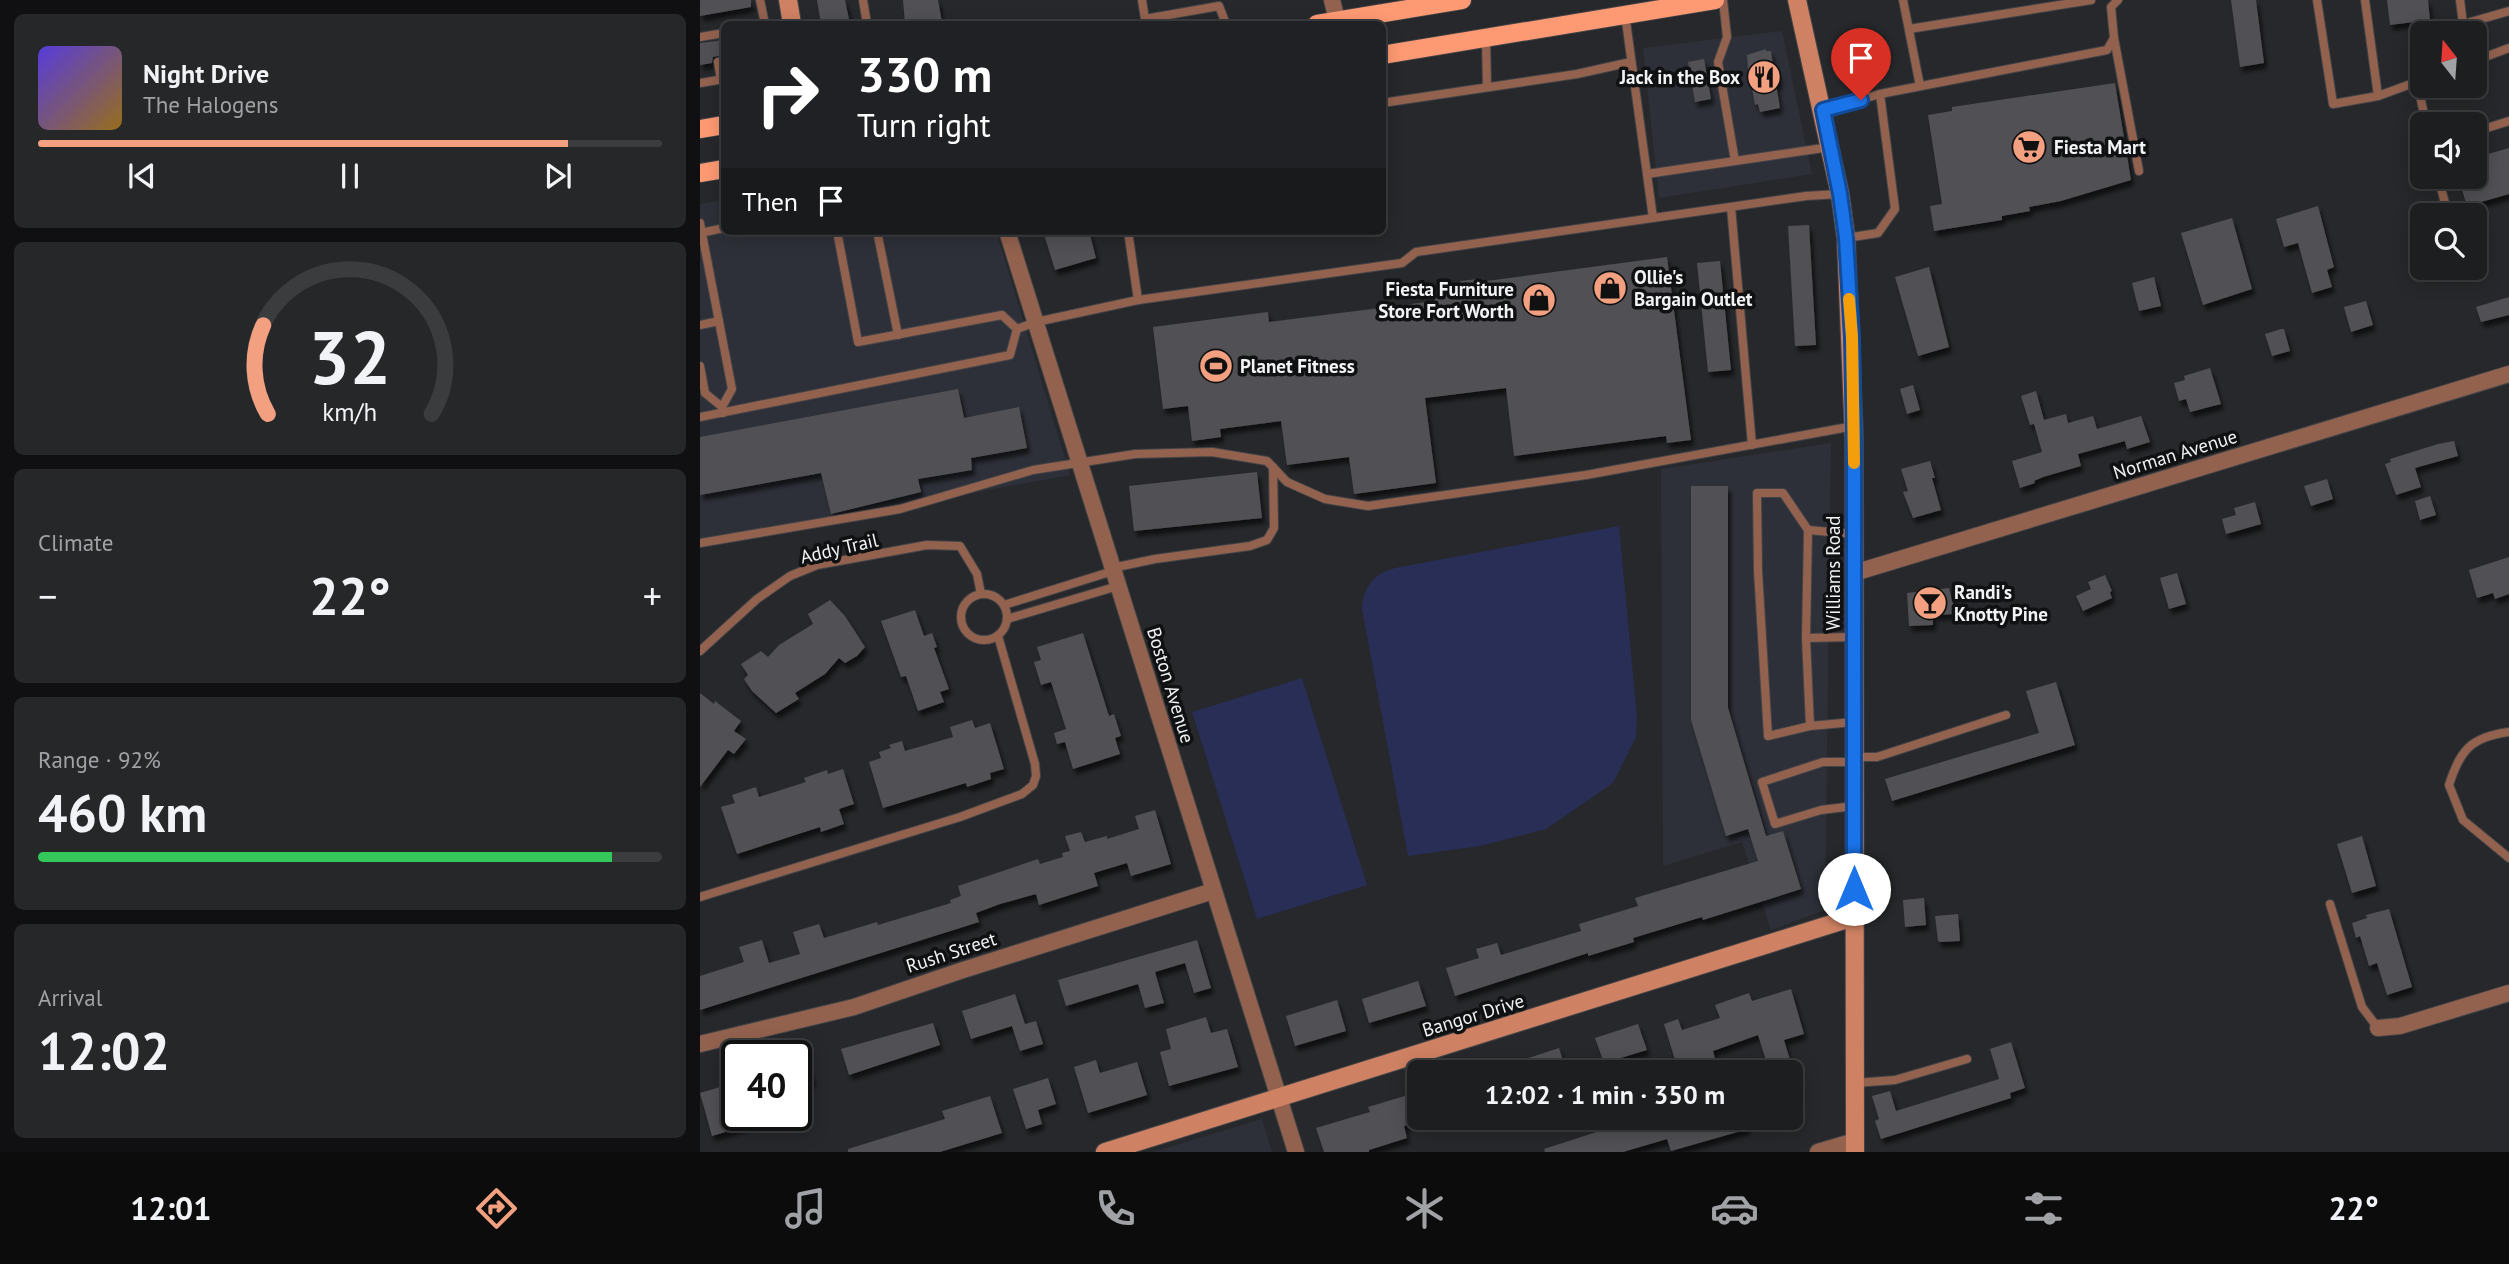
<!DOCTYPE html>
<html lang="en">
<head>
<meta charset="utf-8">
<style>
  body { margin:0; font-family:"PT Sans",sans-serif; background:#252729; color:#f1f3f6; height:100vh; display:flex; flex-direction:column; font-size:26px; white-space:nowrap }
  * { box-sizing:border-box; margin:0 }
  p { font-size:23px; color:#a0a2a5 }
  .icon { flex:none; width:38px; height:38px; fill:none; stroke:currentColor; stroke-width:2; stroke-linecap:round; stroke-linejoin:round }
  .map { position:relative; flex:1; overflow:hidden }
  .details { display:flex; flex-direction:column; gap:14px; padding:14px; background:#101012; width:700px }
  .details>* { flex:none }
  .hud { position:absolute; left:21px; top:21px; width:665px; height:214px; border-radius:10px; box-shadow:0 4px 18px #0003,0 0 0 2px #3b3c3e; background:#202124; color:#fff; overflow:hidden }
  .needle { width:46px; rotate:343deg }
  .buttons { position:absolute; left:1710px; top:21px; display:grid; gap:14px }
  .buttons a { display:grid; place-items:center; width:77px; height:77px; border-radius:10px; background:#1d1e20; box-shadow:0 4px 18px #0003,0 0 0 2px #3b3c3e; font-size:35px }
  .speed { position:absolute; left:21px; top:1040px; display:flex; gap:14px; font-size:35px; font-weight:700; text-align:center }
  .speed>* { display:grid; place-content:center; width:91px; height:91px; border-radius:50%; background:#1d1e20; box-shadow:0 4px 18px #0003,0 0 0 2px #3b3c3e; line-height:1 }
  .speed .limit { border:4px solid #111; border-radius:10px; background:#fff; color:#111 }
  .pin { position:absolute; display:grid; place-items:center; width:60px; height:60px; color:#fff; margin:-72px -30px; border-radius:50% 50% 50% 0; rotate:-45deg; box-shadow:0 0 7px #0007 }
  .pin .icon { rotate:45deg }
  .me { position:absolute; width:77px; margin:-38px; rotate:0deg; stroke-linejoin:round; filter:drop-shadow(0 0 5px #0008) }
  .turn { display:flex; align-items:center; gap:24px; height:147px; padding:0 21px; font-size:32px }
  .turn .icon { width:91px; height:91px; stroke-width:2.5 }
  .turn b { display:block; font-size:49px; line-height:60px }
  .then { display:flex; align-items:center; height:66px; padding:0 21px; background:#0003; gap:14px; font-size:26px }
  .big { font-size:52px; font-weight:700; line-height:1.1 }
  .details .card { flex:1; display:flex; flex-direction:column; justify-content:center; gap:10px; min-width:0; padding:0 24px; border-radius:10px; background:#252729 }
  .details .dial { align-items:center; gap:0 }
  .dial svg { height:182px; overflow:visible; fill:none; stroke:#3b3c3e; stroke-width:7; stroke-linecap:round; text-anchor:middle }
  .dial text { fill:#f1f3f6; stroke:none }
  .song { display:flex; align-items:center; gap:21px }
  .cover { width:84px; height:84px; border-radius:10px; background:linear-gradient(135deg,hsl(250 70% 55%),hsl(40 70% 35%)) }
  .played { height:7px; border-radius:4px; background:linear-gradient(90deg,#f2a080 85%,#3b3c3e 85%) }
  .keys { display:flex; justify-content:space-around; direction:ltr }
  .heat { display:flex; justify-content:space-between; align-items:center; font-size:38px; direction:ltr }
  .charge { height:10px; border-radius:5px; background:linear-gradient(90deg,#34c759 92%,#3b3c3e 0) }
  .trip { position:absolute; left:707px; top:1060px; width:396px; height:70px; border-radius:10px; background:#1d1e20; box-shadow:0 4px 18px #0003,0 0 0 2px #3b3c3e; font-weight:700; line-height:70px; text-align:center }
  .dock { display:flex; height:112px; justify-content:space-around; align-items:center; background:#0c0c0d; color:#a0a2a5 }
  .dock .icon { width:49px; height:49px }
  .dock .current { color:#f2a080 }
  .dock b { font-size:32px; color:#f1f3f6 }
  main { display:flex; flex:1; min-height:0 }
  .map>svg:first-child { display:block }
</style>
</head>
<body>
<main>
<section class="details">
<div class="card">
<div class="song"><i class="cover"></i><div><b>Night Drive</b><p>The Halogens</p></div></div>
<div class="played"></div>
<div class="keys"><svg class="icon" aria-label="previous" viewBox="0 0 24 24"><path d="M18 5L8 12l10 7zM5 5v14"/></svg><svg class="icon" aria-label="pause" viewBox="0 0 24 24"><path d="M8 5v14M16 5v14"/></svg><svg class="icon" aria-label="next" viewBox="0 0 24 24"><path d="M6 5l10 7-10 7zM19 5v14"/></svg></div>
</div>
<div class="card dial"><svg viewBox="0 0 100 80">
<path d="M14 69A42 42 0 1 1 86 69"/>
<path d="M14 69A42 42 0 0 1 12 30" stroke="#f2a080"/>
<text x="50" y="56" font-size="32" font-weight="700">32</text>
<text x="50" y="72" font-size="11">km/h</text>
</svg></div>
<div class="card"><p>Climate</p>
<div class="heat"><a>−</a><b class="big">22°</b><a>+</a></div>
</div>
<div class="card"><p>Range · 92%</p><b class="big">460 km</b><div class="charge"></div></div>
<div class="card"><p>Arrival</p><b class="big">12:02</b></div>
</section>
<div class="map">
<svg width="1809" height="1152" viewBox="0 0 1809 1152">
  <defs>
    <filter id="shadow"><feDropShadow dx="3" dy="5.5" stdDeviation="2" flood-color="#0009"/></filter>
  </defs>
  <rect width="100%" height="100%" fill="#27282b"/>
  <g fill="#2e3039">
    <polygon points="1082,31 1112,174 959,198 943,48"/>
    <polygon points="24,200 24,231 296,231 370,475 0,543 0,204"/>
    <polygon points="1131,443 1125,910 1071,930 1042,842 963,866 961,469"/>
    <polygon points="562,1119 572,1152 453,1152"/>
  </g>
  <g fill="#282e56">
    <path d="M919 526 937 717 936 737 913 783 846 829 780 846 708 856 662 609C663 586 674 574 695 568Z"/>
    <polygon points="602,678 667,885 557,919 492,712"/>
  </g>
  <g fill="#515155" filter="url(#shadow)">
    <polygon points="0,0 51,0 51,7 0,16"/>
    <polygon points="117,0 145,0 150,24 121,24"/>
    <polygon points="203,0 238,0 242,22 205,24"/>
    <polygon points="1531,0 1556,0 1564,63 1540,67"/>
    <polygon points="1687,0 1728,0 1730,20 1690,25"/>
    <polygon points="24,40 24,61 18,56 13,57 12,63 0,65 0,43"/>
    <polygon points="1066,49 1066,51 1071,51 1074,72 1078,71 1080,84 1076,84 1080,108 1060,112 1058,104 1055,105 1051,82 1049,82 1047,55"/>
    <polygon points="1004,59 1011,99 995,102 988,62"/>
    <polygon points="1415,83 1431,180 1361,201 1329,207 1330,211 1302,216 1302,220 1234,231 1230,206 1242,204 1228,115 1252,111 1252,107"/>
    <polygon points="1809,148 1809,194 1767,206 1758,177 1774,177 1774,158"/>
    <polygon points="1618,206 1634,267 1627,270 1632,287 1612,293 1598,243 1584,247 1576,219"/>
    <polygon points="1532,218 1552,289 1503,305 1481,233"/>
    <polygon points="1109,225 1116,345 1095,346 1088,226"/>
    <polygon points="343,231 389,231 396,258 355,270"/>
    <polygon points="967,257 991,440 967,443 966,436 814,456 806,388 725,398 736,483 654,494 649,457 587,465 581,421 520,429 521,437 492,441 488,406 463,409 453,327 568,312 569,322 735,301 734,291 761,287 760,281 778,279 779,282"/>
    <polygon points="1020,261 1031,370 1008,372 997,263"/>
    <polygon points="1229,267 1249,347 1218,356 1195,277"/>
    <polygon points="1454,277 1461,306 1439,311 1432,283"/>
    <polygon points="1809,297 1809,315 1781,322 1776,307"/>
    <polygon points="1666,301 1673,325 1651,332 1644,307"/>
    <polygon points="1581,329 1584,329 1590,351 1572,356 1565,334"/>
    <polygon points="1510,368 1521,404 1490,412 1486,399 1479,401 1474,383 1485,380 1484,376"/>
    <polygon points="1213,385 1220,410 1207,414 1200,389"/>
    <polygon points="258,389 264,418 319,407 327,448 271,458 272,470 218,479 221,492 131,514 121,473 0,495 0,437"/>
    <polygon points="1336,391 1344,420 1366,414 1368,423 1393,416 1397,429 1441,416 1450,442 1427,449 1425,441 1378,454 1381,466 1343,477 1334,481 1335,483 1320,488 1312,461 1342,452 1334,424 1330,425 1321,396"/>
    <polygon points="1754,441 1758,456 1715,468 1721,487 1696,495 1685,464 1691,462 1690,459 1738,444"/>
    <polygon points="1230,461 1235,478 1232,478 1241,510 1213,518 1203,492 1208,491 1201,469"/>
    <polygon points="557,472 562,518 434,531 429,486"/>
    <polygon points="1627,479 1633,499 1611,506 1604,486"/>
    <polygon points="991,486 1028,486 1028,708 1066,836 1083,831 1101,889 1003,920 1002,917 933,938 934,942 888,956 888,953 755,996 746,968 779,958 776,949 797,943 801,955 881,931 879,924 938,906 935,898 1058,861 1048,829 1026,836 991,720"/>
    <polygon points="1730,496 1736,515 1720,520 1715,501"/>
    <polygon points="1555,502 1561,524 1526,534 1522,519 1536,515 1534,508"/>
    <polygon points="1809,557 1809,594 1795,599 1793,593 1777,598 1769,570"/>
    <polygon points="1477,573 1486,604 1469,609 1460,578"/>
    <polygon points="1405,575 1412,591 1410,592 1412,598 1383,611 1376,596 1391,589 1388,582"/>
    <polygon points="1249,588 1256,614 1233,615 1233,625 1209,626 1207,593"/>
    <polygon points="130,600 145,616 165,647 157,656 145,663 139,658 125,674 95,693 99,699 76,713 52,691 44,679 48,675 41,664 61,651 68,657 79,645 113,624 108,614"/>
    <polygon points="215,610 224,636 232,633 237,647 234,648 249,689 240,692 244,702 218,711 206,676 201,677 181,621"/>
    <polygon points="383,633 409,716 414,714 421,736 415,738 420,754 373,769 365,742 357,744 354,733 366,729 351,682 341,685 334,662 341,660 337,647"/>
    <polygon points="1356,682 1375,745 1192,801 1185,779 1339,733 1326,691"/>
    <polygon points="0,693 14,704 15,701 41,721 34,731 46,739 34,754 28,750 0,787"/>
    <polygon points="272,720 275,728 290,723 304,769 290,773 291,779 267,787 266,783 183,808 169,762 181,758 179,752 191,748 189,745 202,741 205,751 253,737 250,727"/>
    <polygon points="143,769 154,804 139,809 144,824 121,832 120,827 37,854 21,807 35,803 32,795 56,787 59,797 106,782 104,778 127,770 128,774"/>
    <polygon points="455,810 471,864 431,876 427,863 394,873 398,886 339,905 336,894 300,904 276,913 279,922 0,1010 0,976 44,962 39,947 62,940 69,963 100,954 93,932 119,924 124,938 177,922 178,925 251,903 250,900 261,896 258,886 338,859 340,864 363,857 362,853 370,851 365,836 381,832 385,842 407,836 407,839 439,829 435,816"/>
    <polygon points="1662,836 1676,886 1652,893 1637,844"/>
    <polygon points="1224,898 1226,925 1205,927 1203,900"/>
    <polygon points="1689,909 1712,987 1687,995 1677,963 1669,966 1660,936 1656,938 1652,923 1667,918 1666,915"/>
    <polygon points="1258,914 1260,941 1240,942 1238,941 1235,916"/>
    <polygon points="497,940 511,988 494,993 485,963 455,972 464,1003 445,1008 438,984 366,1006 358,980"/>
    <polygon points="718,981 726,1006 669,1023 662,999"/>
    <polygon points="1091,989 1104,1034 1084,1040 1094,1073 1070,1073 1058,1035 1013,1051 1019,1073 979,1073 964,1024 978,1019 982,1030 1020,1018 1015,1005 1049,993 1052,1001"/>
    <polygon points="315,994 325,1024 336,1021 343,1044 320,1051 312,1026 271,1039 262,1011"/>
    <polygon points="637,1000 646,1031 595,1046 586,1016"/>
    <polygon points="506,1017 511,1033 527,1029 538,1067 469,1086 460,1052 471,1049 466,1029"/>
    <polygon points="233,1023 240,1045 149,1075 141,1049"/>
    <polygon points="938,1024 947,1050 904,1063 895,1038"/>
    <polygon points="99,1038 113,1082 96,1087 96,1039"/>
    <polygon points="1311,1042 1325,1088 1310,1093 1311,1098 1181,1139 1175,1121 1179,1119 1172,1096 1190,1091 1196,1111 1299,1079 1290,1049"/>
    <polygon points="859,1048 867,1073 793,1073 792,1070"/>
    <polygon points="396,1060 400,1073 437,1062 447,1095 388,1113 374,1067"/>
    <polygon points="348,1078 356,1104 338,1110 342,1124 326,1129 313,1089"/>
    <polygon points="37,1082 37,1115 70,1115 71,1118 12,1136 0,1093"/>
    <polygon points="708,1095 716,1123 704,1126 707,1138 669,1150 669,1152 624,1152 616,1128 670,1112 668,1107"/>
    <polygon points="290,1096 302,1133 240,1152 148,1152 148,1149 245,1119 242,1111"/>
    <polygon points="940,1118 1045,1118 1048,1129 971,1151 967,1139 923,1152 845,1152 844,1149"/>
  </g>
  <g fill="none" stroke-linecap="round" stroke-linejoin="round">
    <g stroke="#434447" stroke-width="10">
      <g id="lane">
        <polyline points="60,0 65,24"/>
        <polyline points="163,0 167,24"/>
        <polyline points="442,0 445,19 519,6 526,24"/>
        <polyline points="1023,0 1027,37 1018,62 1035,161"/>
        <polyline points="1203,0 1220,86"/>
        <polyline points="1617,0 1633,104 1678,96 1665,0"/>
        <polyline points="1760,0 1763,24"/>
        <polyline points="925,14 953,218"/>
        <polyline points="1209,29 1391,0"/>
        <polyline points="1732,33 1809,11"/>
        <polyline points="1722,36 1718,37 1721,100 1726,124"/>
        <polyline points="0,37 24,33"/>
        <polyline points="786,38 787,87"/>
        <polyline points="1414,38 1439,171"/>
        <polyline points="1774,61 1809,48"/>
        <polyline points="18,62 21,80"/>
        <polyline points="0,83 24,79"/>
        <polyline points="1678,96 1722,80"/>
        <polyline points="682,103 877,74 931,62"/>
        <polyline points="1123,110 1180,94 1407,50 1414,38 1411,7 1418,0"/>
        <polyline points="1774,132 1809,121"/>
        <polyline points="947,174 1130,147"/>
        <polyline points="1738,177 1745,203"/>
        <polyline points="1031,207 1052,445"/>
        <polyline points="0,223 32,389 22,407 23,413"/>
        <polyline points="137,231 158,342 302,315 317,329"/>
        <polyline points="177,231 198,335"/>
        <polyline points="428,231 438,300 702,263 716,252 1106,196 1139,194"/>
        <polyline points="0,233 24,228"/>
        <polyline points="1146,238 1178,233 1195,209 1180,94"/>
        <polyline points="0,325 19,321"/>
        <polyline points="0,366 5,393 22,407"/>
        <polyline points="0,417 310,355 317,329 336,322 438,300"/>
        <polyline points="1108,530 1106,638 1154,637"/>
        <polyline points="0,543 200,509 333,470 435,454 512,452 567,461 587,482 625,499 668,506 886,475 1154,426"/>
        <polyline points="412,568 455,559 550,546 567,540 574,528 573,467"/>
        <circle cx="284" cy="617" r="23"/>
        <polyline points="304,605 413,571"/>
        <polyline points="307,619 418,586"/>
        <polyline points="1106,638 1110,726"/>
        <polyline points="0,651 57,599 90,576 117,565 227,545 260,546 277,574 281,594"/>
        <polyline points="1154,722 1110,726 1068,736 1058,571 1057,493 1083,493 1108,530 1154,534"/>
        <path d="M1809 732C1771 737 1760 750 1749 785L1763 820 1809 858"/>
        <polyline points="1154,757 1177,757 1306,715"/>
        <polyline points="1154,762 1123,762 1062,782 1075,824 1121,810 1154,806"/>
        <polyline points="0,897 260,817 322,794 333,785 336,776 335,764 298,636"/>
        <polyline points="1630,904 1662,1007 1678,1028"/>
        <polyline points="1155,1083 1195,1080 1267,1059"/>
      </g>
    </g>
    <g stroke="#434447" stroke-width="18">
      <g id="street">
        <polyline points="632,0 638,24"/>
        <polyline points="307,231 596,1152"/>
        <polyline points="1154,573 1809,374"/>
        <polyline points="1678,1028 1700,1026 1809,993"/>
        <polyline points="0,1044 154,1007 260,971 513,891"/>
        <polyline points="1118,1152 1155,1141"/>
      </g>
    </g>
    <g stroke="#434447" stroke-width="20">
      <g id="secondary">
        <polyline points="88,0 92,24"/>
        <polyline points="1097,0 1140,194 1146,238 1154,438 1155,1152"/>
        <polyline points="405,1152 1154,917"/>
      </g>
    </g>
    <g stroke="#434447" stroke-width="20">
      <g id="primary">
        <polyline points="617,24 762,0"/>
        <polyline points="682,55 1015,0"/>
        <polyline points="0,129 24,125"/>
        <polyline points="0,173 24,169"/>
      </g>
    </g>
    <use href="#lane" stroke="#93624f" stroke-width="8"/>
    <use href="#street" stroke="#93624f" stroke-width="16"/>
    <use href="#secondary" stroke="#cf8263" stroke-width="18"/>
    <use href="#primary" stroke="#fe9a73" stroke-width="18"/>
  </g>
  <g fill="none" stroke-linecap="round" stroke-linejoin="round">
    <g stroke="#114b97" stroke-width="18">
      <polyline id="route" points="1154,889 1154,438 1152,337 1146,238 1140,194 1123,110 1161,100"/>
    </g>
    <use href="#route" stroke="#1a73e8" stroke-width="12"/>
    <polyline stroke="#f59e0b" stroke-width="12" points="1149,299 1152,337 1154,463"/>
  </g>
  <defs>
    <g id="restaurant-disc" transform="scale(1.75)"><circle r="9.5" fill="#f2a080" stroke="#101112"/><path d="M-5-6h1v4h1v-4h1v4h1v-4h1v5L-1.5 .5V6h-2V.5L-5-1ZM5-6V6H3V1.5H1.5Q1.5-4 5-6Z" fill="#111"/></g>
    <g id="supermarket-disc" transform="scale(1.75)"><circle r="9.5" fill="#f2a080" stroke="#101112"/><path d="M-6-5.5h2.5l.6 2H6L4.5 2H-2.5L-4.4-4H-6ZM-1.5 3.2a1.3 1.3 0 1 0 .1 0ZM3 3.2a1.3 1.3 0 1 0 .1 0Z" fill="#111"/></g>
    <g id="shop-disc" transform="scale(1.75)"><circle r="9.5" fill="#f2a080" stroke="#101112"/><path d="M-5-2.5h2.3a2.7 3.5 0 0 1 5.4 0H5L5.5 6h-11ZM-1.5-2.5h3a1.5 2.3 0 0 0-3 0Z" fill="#111"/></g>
    <g id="stadium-disc" transform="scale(1.75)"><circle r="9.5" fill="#f2a080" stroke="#101112"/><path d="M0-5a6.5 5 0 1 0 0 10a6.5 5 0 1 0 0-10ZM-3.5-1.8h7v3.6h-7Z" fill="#111"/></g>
    <g id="bar-disc" transform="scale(1.75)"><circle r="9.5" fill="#f2a080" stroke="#101112"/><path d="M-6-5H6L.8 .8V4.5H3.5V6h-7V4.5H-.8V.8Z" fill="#111"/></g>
  </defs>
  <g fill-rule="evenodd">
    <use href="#restaurant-disc" x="1064" y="77"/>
    <use href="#supermarket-disc" x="1329" y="147"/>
    <use href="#shop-disc" x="910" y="288"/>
    <use href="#shop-disc" x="839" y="300"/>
    <use href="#stadium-disc" x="516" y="366"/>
    <use href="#bar-disc" x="1230" y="603"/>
  </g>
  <g text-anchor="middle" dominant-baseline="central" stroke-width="7" stroke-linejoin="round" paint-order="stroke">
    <g font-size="19" font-weight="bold" fill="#f2f3f5" stroke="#101112" text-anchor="start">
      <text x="1040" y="77" text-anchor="end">Jack in the Box</text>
      <text x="1354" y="147">Fiesta Mart</text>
      <text x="934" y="277">Ollie's<tspan x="934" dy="22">Bargain Outlet</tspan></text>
      <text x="814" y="289" text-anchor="end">Fiesta Furniture<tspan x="814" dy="22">Store Fort Worth</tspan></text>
      <text x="540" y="366">Planet Fitness</text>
      <text x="1254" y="592">Randi's<tspan x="1254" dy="22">Knotty Pine</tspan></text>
    </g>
    <g font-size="19" fill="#f2f3f5" stroke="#101112">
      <text transform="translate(1475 454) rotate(-17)">Norman Avenue</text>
      <text transform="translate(139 548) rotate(-13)">Addy Trail</text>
      <text transform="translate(1133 573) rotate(-90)">Williams Road</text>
      <text transform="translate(471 685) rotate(73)">Boston Avenue</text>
      <text transform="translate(251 952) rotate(-18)">Rush Street</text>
      <text transform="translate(773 1015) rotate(-17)">Bangor Drive</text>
    </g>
  </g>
</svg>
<div class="buttons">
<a><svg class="needle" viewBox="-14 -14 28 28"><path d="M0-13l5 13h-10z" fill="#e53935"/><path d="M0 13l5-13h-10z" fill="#a0a2a5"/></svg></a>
<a><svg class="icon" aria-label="sound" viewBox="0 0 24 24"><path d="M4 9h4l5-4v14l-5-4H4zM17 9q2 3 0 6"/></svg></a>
<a><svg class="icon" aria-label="search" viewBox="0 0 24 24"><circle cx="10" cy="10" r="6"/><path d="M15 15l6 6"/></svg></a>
</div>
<div class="speed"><div class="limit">40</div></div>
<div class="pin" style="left:1161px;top:100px;background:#d93025"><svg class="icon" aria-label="arrive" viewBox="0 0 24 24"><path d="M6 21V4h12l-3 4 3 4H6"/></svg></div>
<svg class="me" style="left:1154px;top:889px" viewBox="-20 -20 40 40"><circle r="19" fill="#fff"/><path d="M0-13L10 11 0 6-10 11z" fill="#1a73e8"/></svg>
<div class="trip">12:02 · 1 min · 350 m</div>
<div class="hud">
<div class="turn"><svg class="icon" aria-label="right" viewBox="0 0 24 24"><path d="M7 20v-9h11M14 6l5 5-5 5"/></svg><div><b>330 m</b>Turn right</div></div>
<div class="then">Then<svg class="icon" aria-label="arrive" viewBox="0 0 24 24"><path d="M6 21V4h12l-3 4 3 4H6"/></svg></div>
</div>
</div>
</main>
<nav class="dock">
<b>12:01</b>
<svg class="icon current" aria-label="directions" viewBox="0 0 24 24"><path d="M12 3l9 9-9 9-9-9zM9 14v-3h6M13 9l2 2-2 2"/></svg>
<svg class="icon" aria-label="music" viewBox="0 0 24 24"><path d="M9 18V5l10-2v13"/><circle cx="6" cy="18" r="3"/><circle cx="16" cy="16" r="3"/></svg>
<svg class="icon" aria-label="phone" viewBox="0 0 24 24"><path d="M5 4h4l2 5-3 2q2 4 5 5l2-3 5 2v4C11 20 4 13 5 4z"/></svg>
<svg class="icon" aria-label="climate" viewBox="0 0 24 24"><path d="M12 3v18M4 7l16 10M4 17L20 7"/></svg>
<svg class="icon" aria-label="car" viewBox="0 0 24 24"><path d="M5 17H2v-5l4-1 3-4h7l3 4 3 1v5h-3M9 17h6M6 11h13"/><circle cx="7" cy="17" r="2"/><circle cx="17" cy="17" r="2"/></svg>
<svg class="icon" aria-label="filters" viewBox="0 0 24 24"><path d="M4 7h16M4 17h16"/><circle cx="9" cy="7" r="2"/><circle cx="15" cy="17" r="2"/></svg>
<b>22°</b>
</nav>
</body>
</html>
